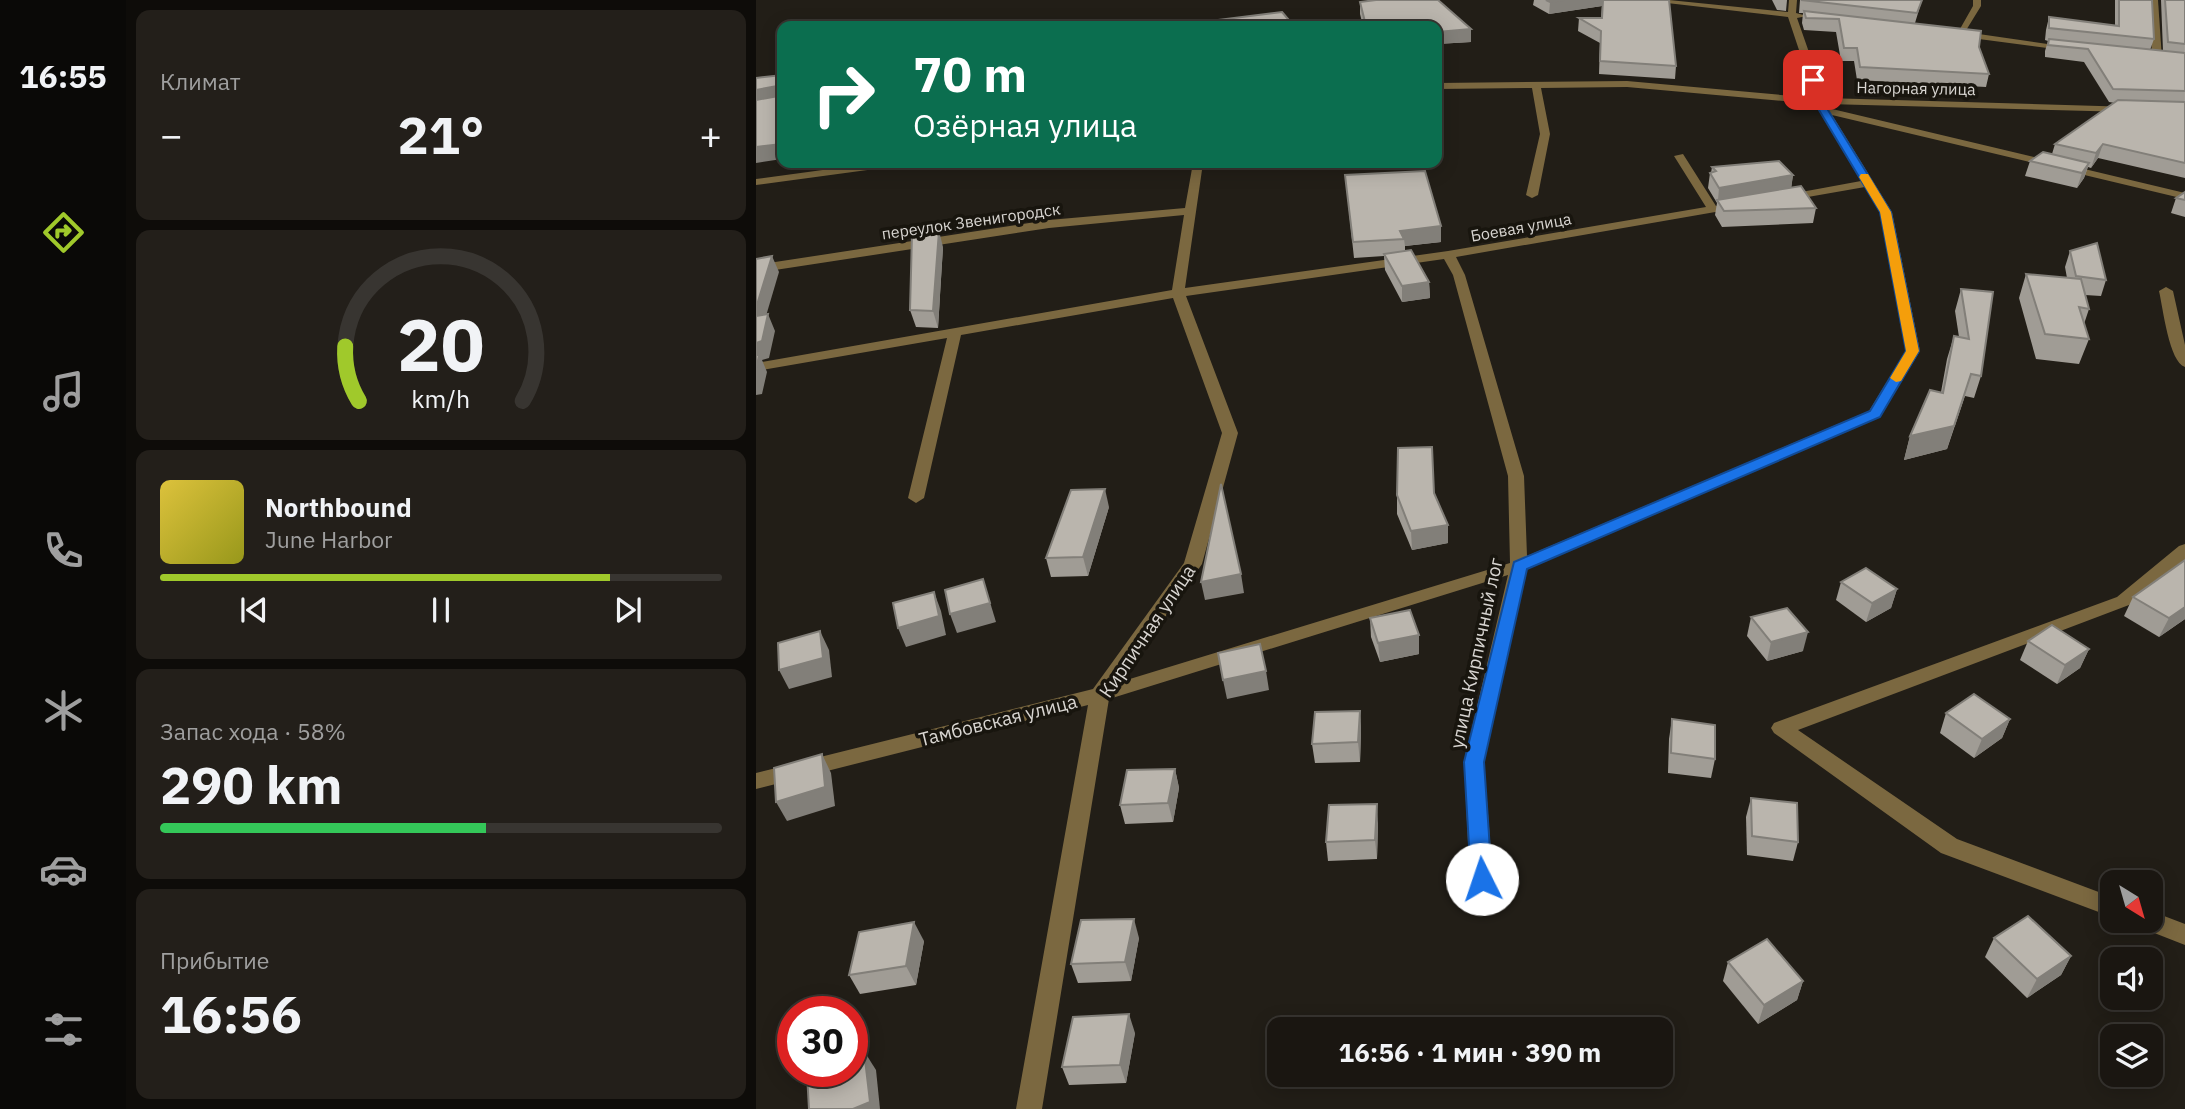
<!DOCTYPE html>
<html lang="ru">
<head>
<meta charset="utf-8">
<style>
  body { margin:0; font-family:"IBM Plex Sans",sans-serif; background:#231f1a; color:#f1f3f6; height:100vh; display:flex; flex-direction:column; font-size:26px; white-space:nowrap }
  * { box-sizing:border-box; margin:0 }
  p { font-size:23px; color:#9f9f9f }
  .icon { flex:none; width:38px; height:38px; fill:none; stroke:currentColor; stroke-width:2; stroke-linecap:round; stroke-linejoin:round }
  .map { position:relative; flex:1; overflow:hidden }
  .panel { display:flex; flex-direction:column; gap:10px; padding:10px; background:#0e0c09; width:630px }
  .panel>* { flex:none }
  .banner { position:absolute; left:21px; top:21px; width:665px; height:147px; border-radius:14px; box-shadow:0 4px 18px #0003,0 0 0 2px #383531; background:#0b6e4f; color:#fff; overflow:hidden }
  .needle { width:46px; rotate:143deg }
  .tools { position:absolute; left:1344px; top:870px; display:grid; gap:14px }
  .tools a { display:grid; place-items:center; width:63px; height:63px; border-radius:14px; background:#1a1611; box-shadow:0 4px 18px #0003,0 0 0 2px #383531; font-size:35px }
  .speed { position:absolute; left:21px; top:996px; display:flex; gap:14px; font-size:35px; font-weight:700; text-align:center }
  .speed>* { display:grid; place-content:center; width:91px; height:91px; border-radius:50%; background:#1a1611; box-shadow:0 4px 18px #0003,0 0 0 2px #383531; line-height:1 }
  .speed .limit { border:10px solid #d22; background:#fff; color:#111 }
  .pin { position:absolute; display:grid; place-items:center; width:60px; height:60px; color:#fff; margin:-30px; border-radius:14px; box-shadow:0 4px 10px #0006 }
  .me { position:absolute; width:77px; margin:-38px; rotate:356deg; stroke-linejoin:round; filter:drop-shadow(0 0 5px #0008) }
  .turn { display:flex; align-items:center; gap:24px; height:147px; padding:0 21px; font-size:32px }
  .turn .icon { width:91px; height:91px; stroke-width:2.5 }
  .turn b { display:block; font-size:49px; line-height:60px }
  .big { font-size:52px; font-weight:700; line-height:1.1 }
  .panel .tile { flex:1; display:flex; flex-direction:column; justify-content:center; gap:10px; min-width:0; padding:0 24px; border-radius:14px; background:#231f1a }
  .panel .dial { align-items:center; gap:0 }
  .dial svg { height:182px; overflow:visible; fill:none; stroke:#383531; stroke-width:7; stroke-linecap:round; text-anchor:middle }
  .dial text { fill:#f1f3f6; stroke:none }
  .song { display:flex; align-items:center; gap:21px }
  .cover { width:84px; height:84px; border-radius:10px; background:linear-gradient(135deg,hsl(50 70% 55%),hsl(60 70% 35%)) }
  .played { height:7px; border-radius:4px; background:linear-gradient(90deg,#a0c92b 80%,#383531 80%) }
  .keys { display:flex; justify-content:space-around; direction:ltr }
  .heat { display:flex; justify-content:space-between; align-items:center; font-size:38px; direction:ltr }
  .charge { height:10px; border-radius:5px; background:linear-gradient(90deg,#34c759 58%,#383531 0) }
  .trip { position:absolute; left:511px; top:1017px; width:406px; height:70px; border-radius:14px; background:#1a1611; box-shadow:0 4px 18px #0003,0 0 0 2px #383531; font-weight:700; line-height:70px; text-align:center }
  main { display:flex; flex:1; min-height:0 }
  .menu { display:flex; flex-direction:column; width:126px; justify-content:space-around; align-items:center; background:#0a0907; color:#9f9f9f }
  .menu .icon { width:49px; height:49px }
  .menu .current { color:#a0c92b }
  .menu b { font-size:32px; color:#f1f3f6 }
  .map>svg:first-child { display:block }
</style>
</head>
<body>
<main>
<nav class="menu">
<b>16:55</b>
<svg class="icon current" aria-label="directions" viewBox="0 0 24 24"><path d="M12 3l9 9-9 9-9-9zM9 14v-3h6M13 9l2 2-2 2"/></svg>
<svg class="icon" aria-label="music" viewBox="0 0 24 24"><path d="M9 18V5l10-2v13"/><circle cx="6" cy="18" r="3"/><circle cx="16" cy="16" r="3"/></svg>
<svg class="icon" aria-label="phone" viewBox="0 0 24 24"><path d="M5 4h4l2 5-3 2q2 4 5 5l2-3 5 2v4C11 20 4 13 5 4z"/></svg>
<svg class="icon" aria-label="climate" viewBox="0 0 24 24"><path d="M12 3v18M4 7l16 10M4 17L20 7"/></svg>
<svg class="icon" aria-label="car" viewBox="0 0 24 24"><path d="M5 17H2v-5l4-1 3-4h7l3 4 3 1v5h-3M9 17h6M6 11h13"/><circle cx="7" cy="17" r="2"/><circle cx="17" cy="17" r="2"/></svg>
<svg class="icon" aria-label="filters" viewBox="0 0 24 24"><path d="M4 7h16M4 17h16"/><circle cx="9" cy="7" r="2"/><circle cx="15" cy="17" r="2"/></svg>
</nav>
<section class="panel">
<div class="tile"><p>Климат</p>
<div class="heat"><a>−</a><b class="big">21°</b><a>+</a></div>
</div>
<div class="tile dial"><svg viewBox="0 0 100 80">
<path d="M14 69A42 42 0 1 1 86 69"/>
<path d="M14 69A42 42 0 0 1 8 45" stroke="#a0c92b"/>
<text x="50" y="56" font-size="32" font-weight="700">20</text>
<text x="50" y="72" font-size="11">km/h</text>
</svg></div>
<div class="tile">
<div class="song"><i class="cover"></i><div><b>Northbound</b><p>June Harbor</p></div></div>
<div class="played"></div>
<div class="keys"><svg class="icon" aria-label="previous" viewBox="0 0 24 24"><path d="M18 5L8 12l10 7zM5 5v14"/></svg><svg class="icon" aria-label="pause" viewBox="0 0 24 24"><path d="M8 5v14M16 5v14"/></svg><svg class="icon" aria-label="next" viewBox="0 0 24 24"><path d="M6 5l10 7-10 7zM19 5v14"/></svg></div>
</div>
<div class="tile"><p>Запас хода · 58%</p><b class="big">290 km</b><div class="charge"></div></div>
<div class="tile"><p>Прибытие</p><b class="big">16:56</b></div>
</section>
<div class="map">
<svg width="1429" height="1109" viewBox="0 0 1429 1109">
  <rect width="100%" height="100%" fill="#221e17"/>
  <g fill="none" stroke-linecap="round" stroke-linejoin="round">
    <g fill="#7b6840" fill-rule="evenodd">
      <path d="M885 0H913L1032 12 1033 0H1041L1040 13 1051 16 1041 18 1069 98 1377 107V111L1373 112 1071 104 1072 108 1429 193V199L1076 115 1136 212 1164 351 1124 417 771 569 728 762 739 903 735 910 727 913 719 910 715 903 708 762 752 575 353 699 286 1109H260L332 705 0 789V773L337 689 428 563 466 433 417 298 205 335 168 498 160 503 152 498 191 338 0 371V363L416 290 428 215 293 228 0 273V265L293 220 429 208 437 163H447L429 288 692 251 950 207 918 156 927 154 960 206 984 202 990 205 988 207 700 257 709 275 768 476 771 556 1113 411 1150 351 1124 212 1109 187 1029 201 1023 198 1029 195 1105 181 1061 104 871 87 785 88 794 134 782 195 776 198 770 195 784 134 776 88 681 89V83L871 81 1059 98 1032 17ZM688 259 697 275 752 476 754 563 364 682 446 564 482 433 430 296Z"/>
      <polygon points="1217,0 1225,0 1225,6 1209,32 1319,48 1314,51 1200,36 1217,6"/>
      <polygon points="1394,0 1402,0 1406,59 1401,62 1396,59"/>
      <polygon points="118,163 146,163 141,166 0,185 0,179"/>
      <path d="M1410 287 1417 291 1429 345V367C1413 362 1407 308 1403 291Z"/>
      <polygon points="1429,544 1429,559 1373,605 1042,730 1201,839 1356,897 1356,917 1185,853 1018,733 1015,728 1018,723 1361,597 1423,546"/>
      <polygon points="1395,911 1429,924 1429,945 1383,927 1379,920 1395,920"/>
    </g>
  </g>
  <g fill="#a09c95">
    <polygon points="620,0 682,0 715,29 715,42 681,44 681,26 607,26 604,14 604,2"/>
    <polygon points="778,0 913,0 920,66 919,79 843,74 844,43 822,31 823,18 845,18 846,6 793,14 777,5"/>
    <polygon points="1016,0 1031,0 1030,11 1021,10"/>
    <polygon points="1044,0 1166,0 1159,23 1223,47 1233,74 1230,87 1101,80 1098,61 1085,61 1080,32 1048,30 1046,23 1047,13 1043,13"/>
    <polygon points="1359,0 1396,0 1398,39 1394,50 1407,51 1405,0 1429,0 1429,178 1342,158 1335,168 1332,167 1328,178 1321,188 1269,176 1274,161 1296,154 1299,144 1359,103 1353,102 1328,62 1289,57 1289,51 1292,41 1289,40 1290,30 1293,17 1359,26"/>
    <polygon points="956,167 1037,175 1035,188 1060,208 1057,223 966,227 959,215 961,203 952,188 954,173 955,173"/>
    <polygon points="589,175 685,226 685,242 649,246 649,251 673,282 674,298 646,302 629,270 628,256 598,258"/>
    <polygon points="1429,192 1429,217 1415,213 1420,198"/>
    <polygon points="187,247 182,328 160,327 154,310"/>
    <polygon points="1314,251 1350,280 1345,296 1329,295 1333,309 1328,324 1333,339 1323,364 1280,359 1263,298 1270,274 1311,278 1309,267"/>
    <polygon points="1205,289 1225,376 1218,398 1209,396 1191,449 1148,460 1154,436 1185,392 1191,359 1198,336 1203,337 1199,311"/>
    <polygon points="678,493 692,543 656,550 641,514 641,495"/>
    <polygon points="353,507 332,576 295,577 290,558"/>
    <polygon points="1429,560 1429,619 1403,637 1368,616 1377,597"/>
    <polygon points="1085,582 1141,589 1135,608 1110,622 1080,600"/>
    <polygon points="995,617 1047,651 1011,661 991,636"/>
    <polygon points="614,618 663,654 624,662 615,637"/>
    <polygon points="1272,641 1333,649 1324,668 1301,684 1264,660"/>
    <polygon points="604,711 605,730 604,762 559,763 556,744"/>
    <polygon points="1190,713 1254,719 1246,738 1218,758 1184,733"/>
    <polygon points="916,719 959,759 955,778 912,773 913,739"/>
    <polygon points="419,769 423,788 417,822 369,824 364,805"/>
    <polygon points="995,798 1042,842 1037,861 991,855 990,817"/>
    <polygon points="622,823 621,859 572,861 570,842"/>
    <polygon points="383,938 375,981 322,983 315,964"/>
    <polygon points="1238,938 1315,956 1305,975 1271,998 1229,957"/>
    <polygon points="168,941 160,985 104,994 93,975"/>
    <polygon points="972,962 1047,981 1041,1000 1002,1024 967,981"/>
    <polygon points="379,1033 370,1083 313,1085 306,1067"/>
  </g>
  <g fill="#827f79">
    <polygon points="808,0 846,0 846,6 793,14 794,2"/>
    <polygon points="715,29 715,42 681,44 681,32"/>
    <polygon points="21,86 26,99 0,105 0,90"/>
    <polygon points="26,144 26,159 0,163 0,147"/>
    <polygon points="1347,144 1342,158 1335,168 1340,153"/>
    <polygon points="1333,163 1328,178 1321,188 1326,173"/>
    <polygon points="1037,175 1035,190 962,200 963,188"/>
    <polygon points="685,226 685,242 649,246 648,239 644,231"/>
    <polygon points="183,231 187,247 182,328 177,311"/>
    <polygon points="16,256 23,272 5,333 0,322 0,308"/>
    <polygon points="673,282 674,298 646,302 646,286"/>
    <polygon points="12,314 19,331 13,358 6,360 11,372 6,394 0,395 0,343"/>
    <polygon points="1215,374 1191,449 1148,460 1154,436"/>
    <polygon points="349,489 353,507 332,576 327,557"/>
    <polygon points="692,525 692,543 656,550 655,531"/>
    <polygon points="485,574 488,593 449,600 445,582"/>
    <polygon points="227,579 240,622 201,633 194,614"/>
    <polygon points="1141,589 1135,608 1110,622 1116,603"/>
    <polygon points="178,592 185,611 190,635 150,647 142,628"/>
    <polygon points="1429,607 1429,619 1403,637 1413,618"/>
    <polygon points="64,631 73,650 76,677 33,689 23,670"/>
    <polygon points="1052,632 1047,651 1011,661 1015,642"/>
    <polygon points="663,635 663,654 624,662 622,643"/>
    <polygon points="1333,649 1324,668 1301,684 1309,665"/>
    <polygon points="510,671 513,690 471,699 467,680"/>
    <polygon points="604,711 605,730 604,762 602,742"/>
    <polygon points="1254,719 1246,738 1218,758 1226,739"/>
    <polygon points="66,754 75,773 79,806 31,821 20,802"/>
    <polygon points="419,769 423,788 417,822 412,803"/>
    <polygon points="621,804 622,823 621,859 619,840"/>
    <polygon points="378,919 383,938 375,981 369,962"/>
    <polygon points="158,922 168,941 160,985 150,966"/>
    <polygon points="1315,956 1305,975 1271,998 1281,979"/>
    <polygon points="1047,981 1041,1000 1002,1024 1008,1005"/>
    <polygon points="373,1014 379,1033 370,1083 364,1065"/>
    <polygon points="108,1051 120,1070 124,1109 97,1109"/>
  </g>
  <g fill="#bab5ad" stroke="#827f79" stroke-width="2">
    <polygon points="620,0 682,0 715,29 681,32 681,26 610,26 604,2"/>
    <polygon points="790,0 808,0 794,2"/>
    <polygon points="847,0 913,0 920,66 844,61 845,31 823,18 846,18"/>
    <polygon points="1045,0 1166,0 1161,13"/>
    <polygon points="1363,0 1396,0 1398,39 1293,28 1293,17 1363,26"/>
    <polygon points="1409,0 1429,0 1429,44 1412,42"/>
    <polygon points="1048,11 1225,31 1223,47 1233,74 1104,67 1101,48 1088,48 1083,19 1050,18"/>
    <polygon points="526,12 538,26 414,26"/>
    <polygon points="1293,39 1429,53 1429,91 1357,89 1332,49 1292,45"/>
    <polygon points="26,75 26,144 0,147 0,100 23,96 24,88 21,86 0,90 0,78"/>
    <polygon points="1362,100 1429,102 1429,163 1347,144 1340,153 1299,144"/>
    <polygon points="1287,152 1333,163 1326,173 1274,161"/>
    <polygon points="1023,161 1037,175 963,188 954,173 960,171 956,167"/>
    <polygon points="669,171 685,226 644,231 648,239 597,242 589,175"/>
    <polygon points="1045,186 1060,208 968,211 961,200"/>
    <polygon points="1429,192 1429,200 1420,198"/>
    <polygon points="183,231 177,311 154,310 156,235"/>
    <polygon points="1341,243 1350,280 1320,276 1314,251"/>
    <polygon points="655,250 673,282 646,286 628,254"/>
    <polygon points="16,256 0,308 0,259"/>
    <polygon points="1270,274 1325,279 1333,309 1323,307 1333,339 1289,334"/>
    <polygon points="1205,289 1237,292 1225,376 1215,374 1198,426 1154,436 1174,390 1187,393 1198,336 1213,339"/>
    <polygon points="12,314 6,341 0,343 0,316"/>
    <polygon points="0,355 3,355 0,371"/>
    <polygon points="676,447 678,493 692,525 655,531 641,495 642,448"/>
    <polygon points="465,484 485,574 445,582"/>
    <polygon points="349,489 327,557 290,558 315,490"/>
    <polygon points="1429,560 1429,607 1413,618 1377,597"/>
    <polygon points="1110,568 1141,589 1116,603 1085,582"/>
    <polygon points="227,579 234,603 194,614 189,590"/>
    <polygon points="178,592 183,616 142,628 137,603"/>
    <polygon points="1031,608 1052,632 1015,642 995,617"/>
    <polygon points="654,610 663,635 622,643 614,618"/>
    <polygon points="1296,625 1333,649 1309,665 1272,641"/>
    <polygon points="64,631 67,658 23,670 22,643"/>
    <polygon points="504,644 510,671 467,680 462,653"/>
    <polygon points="1218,694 1254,719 1226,739 1190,713"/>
    <polygon points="604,711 602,742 556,744 559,712"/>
    <polygon points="916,719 959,725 959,759 915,753"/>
    <polygon points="66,754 69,787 20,802 18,768"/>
    <polygon points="419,769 412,803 364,805 371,770"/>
    <polygon points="995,798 1041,803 1042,842 996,836"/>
    <polygon points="621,804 619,840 570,842 573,805"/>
    <polygon points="1272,916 1315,956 1281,979 1238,938"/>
    <polygon points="378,919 369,962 315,964 325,920"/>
    <polygon points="158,922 150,966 93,975 103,932"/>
    <polygon points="1011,939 1047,981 1008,1005 972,962"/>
    <polygon points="373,1014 364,1065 306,1067 317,1017"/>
    <polygon points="108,1051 114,1102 97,1109 53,1109 51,1074 58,1071 96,1071 96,1056"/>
  </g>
  <polygon fill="#1a73e8" stroke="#114b97" stroke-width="2" points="1057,77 1062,80 1072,110 1135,212 1163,351 1124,417 771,569 728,762 736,879 733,886 726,888 718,886 715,879 708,762 758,562 1114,411 1150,351 1124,212 1063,110 1053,80"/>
  <polygon fill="#f59e0b" points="1105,174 1112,174 1135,212 1163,351 1145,381 1140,382 1134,378 1150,351 1124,212 1103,177"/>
  <g text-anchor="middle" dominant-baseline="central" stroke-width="7" stroke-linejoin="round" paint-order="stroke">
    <g font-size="16" fill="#d8d5d1" stroke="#18150e">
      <text transform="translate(1160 88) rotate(1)">Нагорная улица</text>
      <text transform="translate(215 221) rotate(-8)">переулок Звенигородск</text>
      <text transform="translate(765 227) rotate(-10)">Боевая улица</text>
    </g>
    <g font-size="19" fill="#d8d5d1" stroke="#18150e">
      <text transform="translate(391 631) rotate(-56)">Кирпичная улица</text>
      <text transform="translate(720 653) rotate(-78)">улица Кирпичный лог</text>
      <text transform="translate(242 720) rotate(-14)">Тамбовская улица</text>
    </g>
  </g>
</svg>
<div class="tools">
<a><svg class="needle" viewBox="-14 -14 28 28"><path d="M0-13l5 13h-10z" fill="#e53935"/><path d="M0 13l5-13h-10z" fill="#9f9f9f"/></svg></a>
<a><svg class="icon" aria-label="sound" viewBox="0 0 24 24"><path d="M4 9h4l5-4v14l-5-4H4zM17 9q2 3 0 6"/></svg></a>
<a><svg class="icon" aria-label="layers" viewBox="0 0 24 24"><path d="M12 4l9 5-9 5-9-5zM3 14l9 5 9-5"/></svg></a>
</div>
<div class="speed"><div class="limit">30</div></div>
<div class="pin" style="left:1057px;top:80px;background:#d93025"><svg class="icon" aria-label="arrive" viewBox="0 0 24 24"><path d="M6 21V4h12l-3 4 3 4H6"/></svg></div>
<svg class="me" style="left:726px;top:879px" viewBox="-20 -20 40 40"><circle r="19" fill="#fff"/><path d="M0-13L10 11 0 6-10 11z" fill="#1a73e8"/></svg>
<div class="trip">16:56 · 1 мин · 390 m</div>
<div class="banner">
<div class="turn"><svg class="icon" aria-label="right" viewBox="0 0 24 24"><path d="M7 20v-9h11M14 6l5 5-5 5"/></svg><div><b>70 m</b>Озёрная улица</div></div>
</div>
</div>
</main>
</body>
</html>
